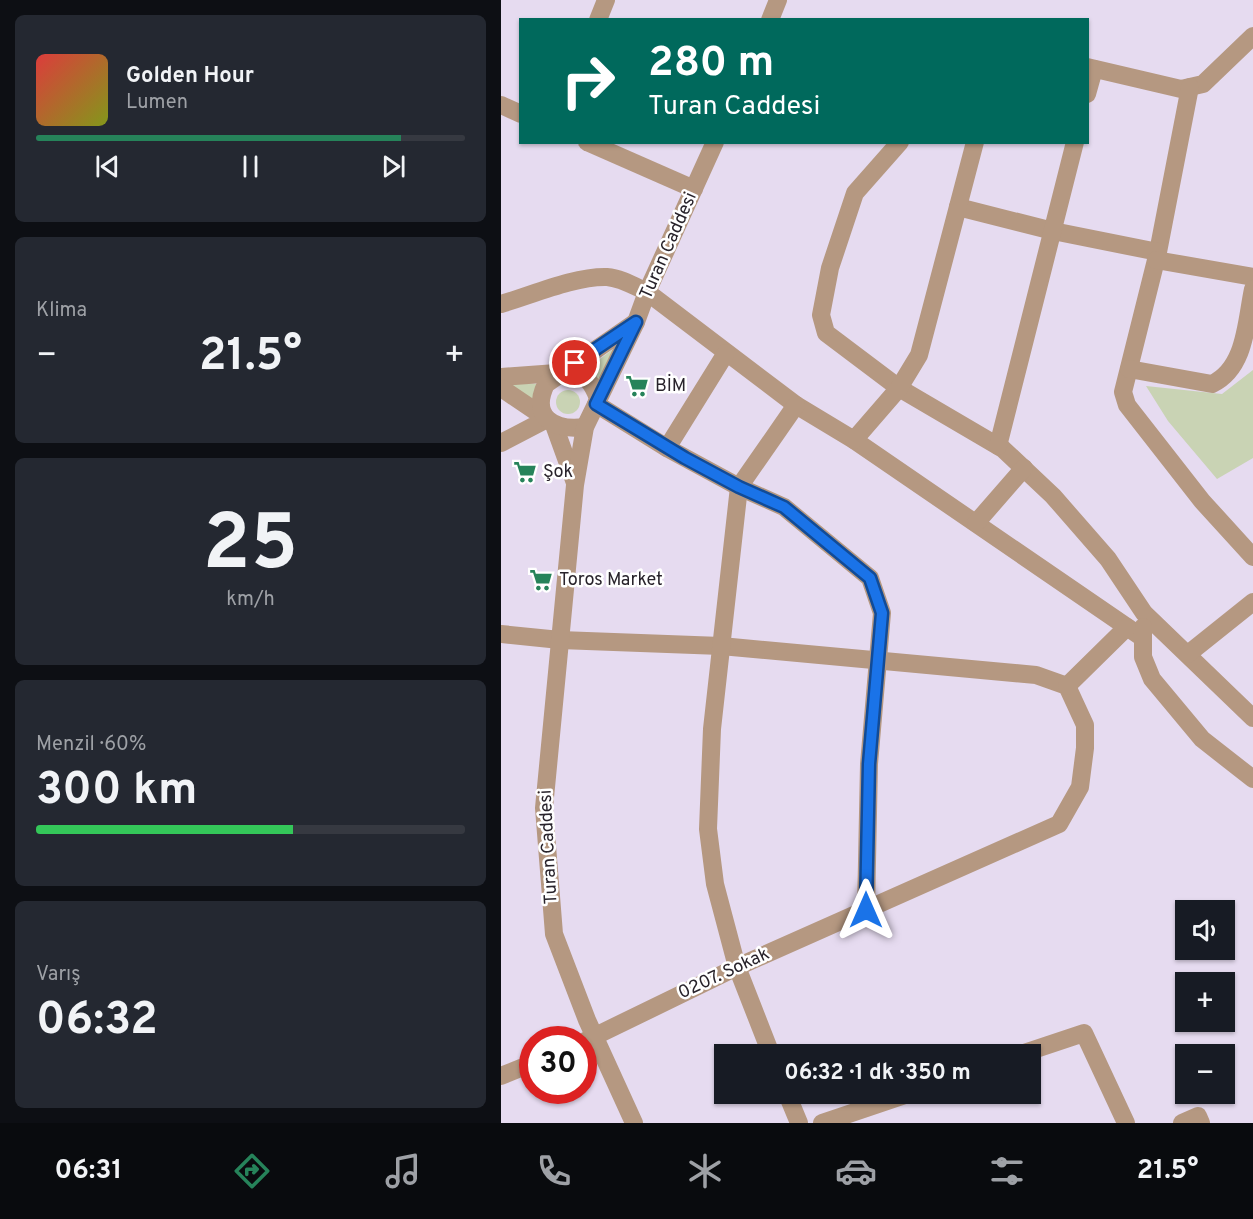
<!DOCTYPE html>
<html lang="tr">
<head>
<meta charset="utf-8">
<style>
  body { margin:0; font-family:Overpass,sans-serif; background:#242831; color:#f1f3f6; height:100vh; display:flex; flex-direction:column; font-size:22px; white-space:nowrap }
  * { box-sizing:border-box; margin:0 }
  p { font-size:20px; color:#9ea1a6 }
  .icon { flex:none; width:33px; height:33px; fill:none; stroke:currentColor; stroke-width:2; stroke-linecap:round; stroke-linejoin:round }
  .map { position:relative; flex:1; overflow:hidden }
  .side { display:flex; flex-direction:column; gap:15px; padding:15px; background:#0d0f14; width:501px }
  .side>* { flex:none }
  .guide { position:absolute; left:18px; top:18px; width:570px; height:126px; border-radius:0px; box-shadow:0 2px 4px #0004; background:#00695c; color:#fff; overflow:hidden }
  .fabs { position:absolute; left:674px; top:900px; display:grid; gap:12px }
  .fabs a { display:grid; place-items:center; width:60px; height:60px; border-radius:0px; background:#171b24; box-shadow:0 2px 4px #0004; font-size:30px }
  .speed { position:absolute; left:18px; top:1026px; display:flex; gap:12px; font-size:30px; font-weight:700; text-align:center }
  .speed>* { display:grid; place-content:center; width:78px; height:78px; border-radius:50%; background:#171b24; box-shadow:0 2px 4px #0004; line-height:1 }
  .speed .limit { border:9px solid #d22; background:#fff; color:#111 }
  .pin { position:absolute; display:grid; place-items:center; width:51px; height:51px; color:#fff; margin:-26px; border:3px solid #fff; border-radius:50%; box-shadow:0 2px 6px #0007 }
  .me { position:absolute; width:66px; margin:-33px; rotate:0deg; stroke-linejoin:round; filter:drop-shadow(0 0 4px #0008) }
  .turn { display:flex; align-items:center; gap:21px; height:126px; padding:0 30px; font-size:27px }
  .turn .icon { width:78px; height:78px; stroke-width:2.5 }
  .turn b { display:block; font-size:42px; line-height:51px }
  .big { font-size:45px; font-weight:700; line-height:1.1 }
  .side .card { flex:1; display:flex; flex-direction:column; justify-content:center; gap:9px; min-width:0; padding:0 21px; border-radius:9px; background:#242831 }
  .side .dial { align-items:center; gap:0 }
  .dial b { font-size:78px; line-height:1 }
  .song { display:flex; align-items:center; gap:18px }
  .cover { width:72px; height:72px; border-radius:9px; background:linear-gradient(135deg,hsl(0 70% 55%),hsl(70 70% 35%)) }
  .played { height:6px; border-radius:3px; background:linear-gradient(90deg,#26835a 85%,#363941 85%) }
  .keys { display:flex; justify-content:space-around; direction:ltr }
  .heat { display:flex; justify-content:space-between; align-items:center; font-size:33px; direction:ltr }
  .charge { height:9px; border-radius:4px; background:linear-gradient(90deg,#34c759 60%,#363941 0) }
  .trip { position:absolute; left:213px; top:1044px; width:327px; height:60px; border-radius:0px; background:#171b24; box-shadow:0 2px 4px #0004; font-weight:700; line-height:60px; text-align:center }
  .menu { display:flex; height:96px; justify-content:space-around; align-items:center; background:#090b0e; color:#9ea1a6 }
  .menu .icon { width:42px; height:42px }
  .menu .selected { color:#26835a }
  .menu b { font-size:27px; color:#f1f3f6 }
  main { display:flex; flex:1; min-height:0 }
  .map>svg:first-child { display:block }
</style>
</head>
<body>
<main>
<section class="side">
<div class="card">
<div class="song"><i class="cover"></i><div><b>Golden Hour</b><p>Lumen</p></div></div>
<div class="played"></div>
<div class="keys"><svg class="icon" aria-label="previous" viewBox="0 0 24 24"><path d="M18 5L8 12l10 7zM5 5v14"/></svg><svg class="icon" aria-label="pause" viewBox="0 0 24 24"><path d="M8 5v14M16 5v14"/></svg><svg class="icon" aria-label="next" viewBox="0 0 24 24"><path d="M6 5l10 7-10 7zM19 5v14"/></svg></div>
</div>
<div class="card"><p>Klima</p>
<div class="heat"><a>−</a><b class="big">21.5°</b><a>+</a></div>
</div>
<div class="card dial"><b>25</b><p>km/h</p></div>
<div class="card"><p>Menzil · 60%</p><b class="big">300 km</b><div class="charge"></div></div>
<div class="card"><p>Varış</p><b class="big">06:32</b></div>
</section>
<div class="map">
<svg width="752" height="1123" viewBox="0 0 752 1123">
  <rect width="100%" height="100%" fill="#e6dbf0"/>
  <g fill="#c9d3b4">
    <polygon points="119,344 97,381 84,370"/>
    <polygon points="752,370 752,458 716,479 667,421 645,386 721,394"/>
    <polygon points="0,382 38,384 32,403"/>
    <circle cx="67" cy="402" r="12"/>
  </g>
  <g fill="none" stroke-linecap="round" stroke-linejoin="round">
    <g stroke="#b59881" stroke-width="18">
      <polyline points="97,20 105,0"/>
      <polyline points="269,20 277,0"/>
      <polyline points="586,67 680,89 702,84 752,36"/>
      <polyline points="689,87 657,252 622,392 626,405 701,501 752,557"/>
      <polyline points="586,94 593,69"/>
      <polyline points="0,105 20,114"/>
      <polyline points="86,142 193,189"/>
      <polyline points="399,142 354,193 329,268 320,315 325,333 398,388 502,449 552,496 607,559 643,613 752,718"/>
      <polyline points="457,207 552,231 657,252"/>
      <polyline points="655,260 752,277"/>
      <path d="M0 304C31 295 74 276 106 277 120 278 133 286 146 292L295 405 353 440 642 638"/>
      <path d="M628 369 711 384C745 368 745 322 752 289"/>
      <path d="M0 377 69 372C86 375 91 383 97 398"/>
      <polyline points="0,388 46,419 0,443"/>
      <polyline points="95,404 166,448 225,353"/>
      <polyline points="53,425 74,483"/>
      <path d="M84 427C53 431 29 417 45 384L135 322"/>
      <polyline points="353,440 398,388 418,355 474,142"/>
      <polyline points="497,446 574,142"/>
      <polyline points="166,448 238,487 283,507 369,578 381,613 368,764 365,910"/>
      <polyline points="475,523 523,468"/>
      <polyline points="642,627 642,657 651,679 701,739 752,779"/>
      <polyline points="0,634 59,640 220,646 535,675 566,686 584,725 584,748 579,787 558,824 236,967 82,1042"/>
      <polyline points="687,654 752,602"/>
      <polyline points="566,686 626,627"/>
      <polyline points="270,1054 236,967 214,884 207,829 211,729 238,487 295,405"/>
      <polyline points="520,1054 583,1033 625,1123"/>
      <polyline points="0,1076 32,1063"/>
      <polyline points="286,1094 298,1123"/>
      <polyline points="133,1123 86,1020 53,934 43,808 74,485 84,427 135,322 146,292 214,142"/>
      <polyline points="321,1123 407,1094"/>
      <polyline points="681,1123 697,1116 700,1123"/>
    </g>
  </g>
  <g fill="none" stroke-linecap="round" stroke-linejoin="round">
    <g stroke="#114b97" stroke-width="15">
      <polyline id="route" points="74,363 135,322 95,404 184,458 238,487 283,507 369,578 381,613 368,764 365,910"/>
    </g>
    <use href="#route" stroke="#1a73e8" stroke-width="10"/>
  </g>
  <defs>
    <g id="supermarket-bare" transform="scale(1.8)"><path d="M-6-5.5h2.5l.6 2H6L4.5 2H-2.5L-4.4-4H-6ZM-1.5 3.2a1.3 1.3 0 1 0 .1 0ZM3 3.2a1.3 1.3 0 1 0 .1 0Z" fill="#26835a" stroke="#fff" stroke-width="2.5" paint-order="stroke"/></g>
  </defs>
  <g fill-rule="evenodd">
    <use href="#supermarket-bare" x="136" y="386"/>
    <use href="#supermarket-bare" x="24" y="472"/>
    <use href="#supermarket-bare" x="40" y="580"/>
  </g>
  <g text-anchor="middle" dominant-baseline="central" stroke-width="5" stroke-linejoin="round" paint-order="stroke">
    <g font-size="18" fill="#28232b" stroke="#fff">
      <text transform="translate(168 246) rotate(-66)">Turan Caddesi</text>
      <text transform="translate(48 847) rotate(-93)">Turan Caddesi</text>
      <text transform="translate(223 974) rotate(-25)">0207. Sokak</text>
    </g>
    <g font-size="18" fill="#28232b" stroke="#fff" text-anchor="start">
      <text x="154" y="386">BİM</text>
      <text x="42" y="472">Şok</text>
      <text x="58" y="580">Toros Market</text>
    </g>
  </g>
</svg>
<div class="fabs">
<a><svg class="icon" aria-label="sound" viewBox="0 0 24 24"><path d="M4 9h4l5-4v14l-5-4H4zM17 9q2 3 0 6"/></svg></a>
<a>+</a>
<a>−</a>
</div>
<div class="speed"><div class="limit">30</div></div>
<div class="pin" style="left:74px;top:363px;background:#d93025"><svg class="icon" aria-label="arrive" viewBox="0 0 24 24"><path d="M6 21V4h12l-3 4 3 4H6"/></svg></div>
<svg class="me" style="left:365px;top:910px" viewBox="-20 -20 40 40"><path d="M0-17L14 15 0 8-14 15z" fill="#1a73e8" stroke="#fff" stroke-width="4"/></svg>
<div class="trip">06:32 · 1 dk · 350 m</div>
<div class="guide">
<div class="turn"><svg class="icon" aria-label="right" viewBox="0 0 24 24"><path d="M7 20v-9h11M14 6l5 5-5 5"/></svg><div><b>280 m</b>Turan Caddesi</div></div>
</div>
</div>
</main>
<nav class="menu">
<b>06:31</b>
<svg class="icon selected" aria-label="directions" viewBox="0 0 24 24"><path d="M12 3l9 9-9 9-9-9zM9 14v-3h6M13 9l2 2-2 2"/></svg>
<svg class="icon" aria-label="music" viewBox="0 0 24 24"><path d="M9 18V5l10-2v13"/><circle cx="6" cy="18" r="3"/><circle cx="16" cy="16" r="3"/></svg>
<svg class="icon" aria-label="phone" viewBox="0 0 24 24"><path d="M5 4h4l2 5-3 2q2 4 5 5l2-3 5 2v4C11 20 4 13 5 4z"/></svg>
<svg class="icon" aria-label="climate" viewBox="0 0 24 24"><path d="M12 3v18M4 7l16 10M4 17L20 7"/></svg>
<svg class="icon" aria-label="car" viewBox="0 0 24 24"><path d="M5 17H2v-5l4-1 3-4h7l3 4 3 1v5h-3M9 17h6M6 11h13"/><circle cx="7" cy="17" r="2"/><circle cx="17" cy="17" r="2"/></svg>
<svg class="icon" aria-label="filters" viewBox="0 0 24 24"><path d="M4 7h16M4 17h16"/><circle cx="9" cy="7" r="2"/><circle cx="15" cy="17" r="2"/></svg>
<b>21.5°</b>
</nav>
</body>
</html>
